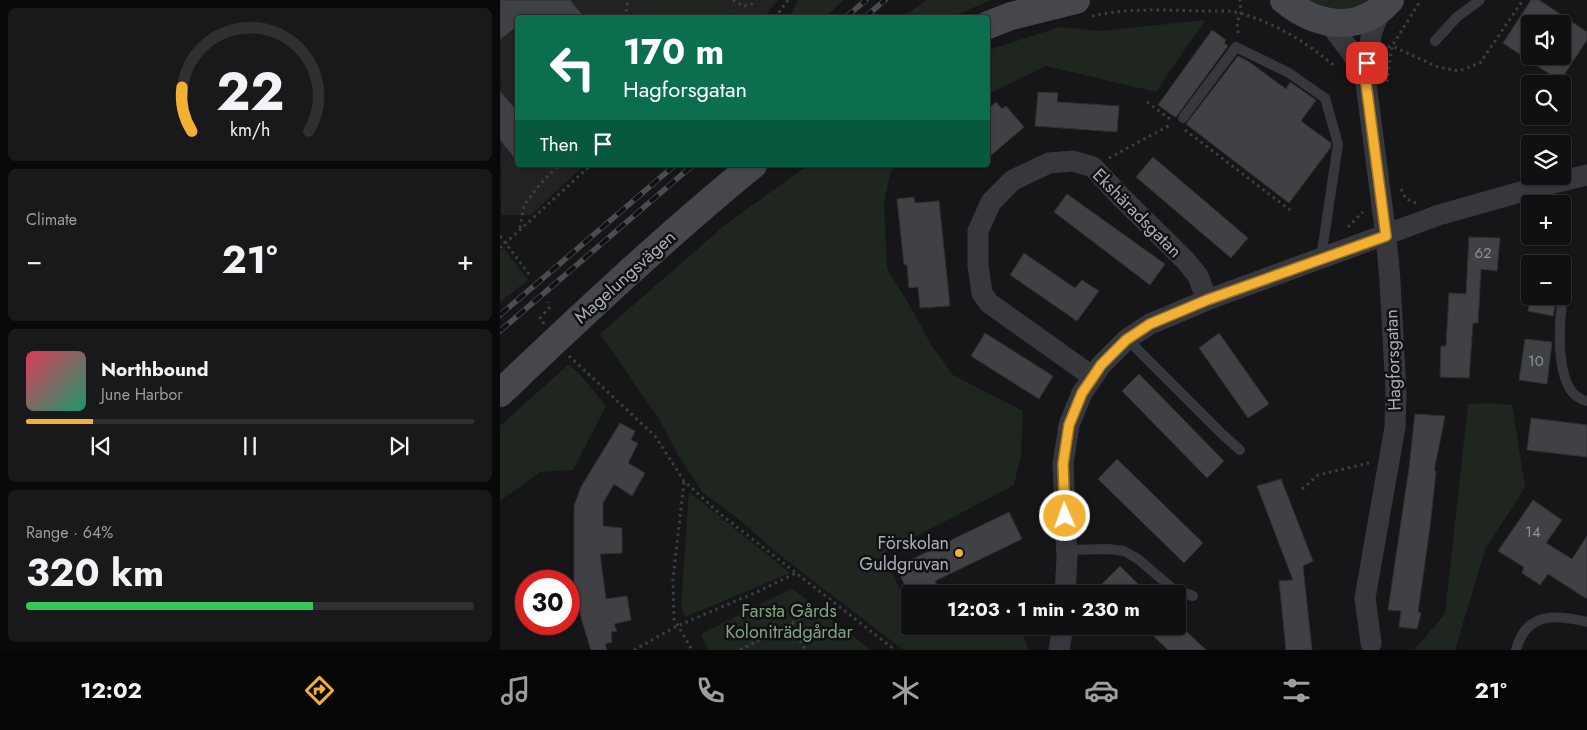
<!DOCTYPE html>
<html lang="en">
<head>
<meta charset="utf-8">
<style>
  body { margin:0; font-family:Jost,sans-serif; background:#19191b; color:#f1f3f6; height:100vh; display:flex; flex-direction:column; font-size:19px; white-space:nowrap }
  * { box-sizing:border-box; margin:0 }
  p { font-size:16px; color:#9c9d9f }
  .icon { flex:none; width:28px; height:28px; fill:none; stroke:currentColor; stroke-width:2; stroke-linecap:round; stroke-linejoin:round }
  .map { position:relative; flex:1; overflow:hidden }
  .drawer { display:flex; flex-direction:column; gap:8px; padding:8px; background:#09090a; width:500px }
  .drawer>* { flex:none }
  .guide { position:absolute; left:15px; top:15px; width:475px; height:152px; border-radius:5px; box-shadow:0 1px 4px #0004,0 0 0 1px #303032; background:#0b6e4f; color:#fff; overflow:hidden }
  .tools { position:absolute; left:1021px; top:15px; display:grid; gap:10px }
  .tools a { display:grid; place-items:center; width:50px; height:50px; border-radius:5px; background:#101012; box-shadow:0 1px 4px #0004,0 0 0 1px #303032; font-size:25px }
  .speed { position:absolute; left:15px; top:570px; display:flex; gap:10px; font-size:25px; font-weight:700; text-align:center }
  .speed>* { display:grid; place-content:center; width:65px; height:65px; border-radius:50%; background:#101012; box-shadow:0 1px 4px #0004,0 0 0 1px #303032; line-height:1 }
  .speed .limit { border:8px solid #d22; background:#fff; color:#111 }
  .pin { position:absolute; display:grid; place-items:center; width:42px; height:42px; color:#fff; margin:-21px; border-radius:10px; box-shadow:0 2px 8px #0006 }
  .me { position:absolute; width:55px; margin:-28px; rotate:358deg; stroke-linejoin:round; filter:drop-shadow(0 0 4px #0008) }
  .turn { display:flex; align-items:center; gap:18px; height:105px; padding:0 25px; font-size:22px }
  .turn .icon { width:65px; height:65px; stroke-width:2.5 }
  .turn b { display:block; font-size:35px; line-height:42px }
  .then { display:flex; align-items:center; height:48px; padding:0 25px; background:#0003; gap:10px; font-size:19px }
  .big { font-size:38px; font-weight:700; line-height:1.1 }
  .drawer .tile { flex:1; display:flex; flex-direction:column; justify-content:center; gap:8px; min-width:0; padding:0 18px; border-radius:8px; background:#19191b }
  .drawer .dial { align-items:center; gap:0 }
  .dial svg { height:130px; overflow:visible; fill:none; stroke:#303032; stroke-width:7; stroke-linecap:round; text-anchor:middle }
  .dial text { fill:#f1f3f6; stroke:none }
  .song { display:flex; align-items:center; gap:15px }
  .cover { width:60px; height:60px; border-radius:8px; background:linear-gradient(135deg,hsl(350 70% 55%),hsl(160 70% 35%)) }
  .played { height:5px; border-radius:2px; background:linear-gradient(90deg,#f2b134 15%,#303032 15%) }
  .keys { display:flex; justify-content:space-around; direction:ltr }
  .heat { display:flex; justify-content:space-between; align-items:center; font-size:28px; direction:ltr }
  .charge { height:8px; border-radius:4px; background:linear-gradient(90deg,#34c759 64%,#303032 0) }
  .trip { position:absolute; left:401px; top:585px; width:285px; height:50px; border-radius:5px; background:#101012; box-shadow:0 1px 4px #0004,0 0 0 1px #303032; font-weight:700; line-height:50px; text-align:center }
  .menu { display:flex; height:80px; justify-content:space-around; align-items:center; background:#060607; color:#9c9d9f }
  .menu .icon { width:35px; height:35px }
  .menu .selected { color:#f2b134 }
  .menu b { font-size:22px; color:#f1f3f6 }
  main { display:flex; flex:1; min-height:0 }
  .map>svg:first-child { display:block }
</style>
</head>
<body>
<main>
<section class="drawer">
<div class="tile dial"><svg viewBox="0 0 100 80">
<path d="M14 69A42 42 0 1 1 86 69"/>
<path d="M14 69A42 42 0 0 1 8 42" stroke="#f2b134"/>
<text x="50" y="56" font-size="32" font-weight="700">22</text>
<text x="50" y="72" font-size="11">km/h</text>
</svg></div>
<div class="tile"><p>Climate</p>
<div class="heat"><a>−</a><b class="big">21°</b><a>+</a></div>
</div>
<div class="tile">
<div class="song"><i class="cover"></i><div><b>Northbound</b><p>June Harbor</p></div></div>
<div class="played"></div>
<div class="keys"><svg class="icon" aria-label="previous" viewBox="0 0 24 24"><path d="M18 5L8 12l10 7zM5 5v14"/></svg><svg class="icon" aria-label="pause" viewBox="0 0 24 24"><path d="M8 5v14M16 5v14"/></svg><svg class="icon" aria-label="next" viewBox="0 0 24 24"><path d="M6 5l10 7-10 7zM19 5v14"/></svg></div>
</div>
<div class="tile"><p>Range · 64%</p><b class="big">320 km</b><div class="charge"></div></div>
</section>
<div class="map">
<svg width="1087" height="650" viewBox="0 0 1087 650">
  <rect width="100%" height="100%" fill="#161618"/>
  <polygon fill="#222225" points="0,0 278,0 264,17 18,18 18,165 84,165 31,215 1,215"/>
  <g fill="#1e261f">
    <polygon points="156,0 215,0 230,9 229,17 150,17"/>
    <polygon points="298,0 344,0 325,17 289,17"/>
    <polygon points="427,0 491,0 452,17 402,17"/>
    <polygon points="803,0 876,0 862,8 828,11"/>
    <polygon points="705,20 656,92 546,66 488,94 488,50 560,27 600,31"/>
    <polygon points="308,165 396,165 390,173 384,204 387,269 406,299 432,346 453,375 523,411 521,455 514,485 383,554 410,611 410,626 521,626 528,650 404,650 389,639 277,553 235,516 203,493 178,455 159,419 100,334 225,225"/>
    <polygon points="4,248 28,280 0,302 0,252"/>
    <polygon points="69,364 84,379 106,406 73,470 40,472 0,501 0,426"/>
    <polygon points="989,403 1012,405 1025,487 985,550 955,650 914,650 945,614 968,404"/>
    <polygon points="189,492 290,573 185,617 181,606"/>
    <polygon points="292,588 371,650 208,650 201,634"/>
  </g>
  <g fill="#404145" stroke="#303034" fill-rule="evenodd">
    <polygon points="0,0 70,0 85,18 18,18 18,25 0,40"/>
    <path d="M1031 0H1039L1087 32V40L1060 81 1003 43ZM1030 24H1062V56H1030Z"/>
    <polygon points="712,30 726,40 724,43 728,46 676,117 672,115 658,105"/>
    <polygon points="738,56 748,61 786,89 790,82 816,100 801,121 831,143 831,147 789,203 686,124"/>
    <polygon points="0,91 18,112 18,162 0,140"/>
    <polygon points="538,92 558,93 557,102 619,106 617,132 535,126"/>
    <polygon points="496,102 502,109 506,106 524,127 488,158 488,109"/>
    <polygon points="653,157 748,238 731,258 636,177"/>
    <polygon points="567,194 665,264 650,285 554,212"/>
    <polygon points="414,197 415,203 439,201 450,306 420,308 418,287 409,288 407,265 404,265 397,199"/>
    <polygon points="969,237 1000,238 997,271 981,269 978,323 973,323 969,378 940,377 941,346 946,346 949,293 966,294"/>
    <polygon points="524,253 575,288 582,280 599,291 577,321 510,275"/>
    <polygon points="1031,296 1057,296 1053,316 1028,311"/>
    <polygon points="485,333 553,376 539,399 471,356"/>
    <polygon points="719,333 769,404 748,418 699,348"/>
    <polygon points="1025,339 1052,342 1047,384 1019,380"/>
    <polygon points="639,374 724,461 707,478 622,391"/>
    <polygon points="915,414 945,416 934,471 936,471 930,527 918,612 921,613 917,629 899,627 901,611 888,610 909,468"/>
    <polygon points="1031,418 1087,425 1087,457 1027,450"/>
    <polygon points="120,423 135,431 131,440 138,443 128,463 145,473 132,496 114,484 103,503 103,526 122,528 122,553 100,554 106,599 127,596 131,620 114,624 117,631 111,632 112,642 105,644 107,650 91,650 82,621 74,584 74,506 81,487"/>
    <polygon points="617,459 703,543 684,563 598,479"/>
    <polygon points="781,479 813,561 803,566 812,650 786,650 779,581 793,580 757,486"/>
    <polygon points="1033,500 1062,520 1046,543 1072,559 1087,536 1087,599 1048,574 1040,585 1022,573 1024,567 998,551"/>
    <polygon points="509,512 522,539 435,581 439,589 430,594 409,594 396,567"/>
    <polygon points="620,566 648,594 610,594 601,585"/>
    <polygon points="643,626 681,626 706,650 668,650"/>
  </g>
  <g fill="none" stroke-linecap="round" stroke-linejoin="round">
    <g stroke="#3d3f44" stroke-width="3" stroke-dasharray="2.5 4" stroke-linecap="butt">
      <polyline points="233,0 243,6 252,4 256,0"/>
      <path d="M592 16C627 8 665 10 702 11 715 11 730 10 743 14 776 24 806 42 832 64L835 63"/>
      <polyline points="125,18 128,0"/>
      <polyline points="275,18 288,0"/>
      <polyline points="738,33 737,22 741,13 740,0"/>
      <polyline points="888,47 892,46 921,0"/>
      <polyline points="887,82 892,46 938,67 959,71 980,63 1023,0"/>
      <polyline points="647,102 670,119"/>
      <polyline points="685,130 790,210"/>
      <polyline points="609,158 672,124"/>
      <polyline points="901,189 906,199 916,203"/>
      <polyline points="848,227 863,212"/>
      <polyline points="20,228 24,205 41,183 59,165"/>
      <polyline points="0,236 29,274"/>
      <polyline points="0,248 91,165"/>
      <polyline points="44,324 40,318 49,308 48,302"/>
      <polyline points="69,356 155,436 184,481 219,513 395,650"/>
      <polyline points="184,482 173,579 174,619 192,650"/>
      <polyline points="802,489 818,475 869,463"/>
      <polyline points="292,623 305,650"/>
      <polyline points="134,650 177,626 259,591 296,573"/>
      <polyline points="240,650 314,612"/>
    </g>
    <g stroke="#37383d" stroke-width="10">
      <polyline points="935,41 957,17 980,0"/>
      <polyline points="683,118 736,47 789,73 825,98 838,144 821,258"/>
      <path d="M1062 303C1059 327 1054 395 1087 401"/>
      <polyline points="627,339 722,434 740,450"/>
      <polyline points="566,550 608,549 624,551 638,559 672,588 693,596"/>
      <path d="M1016 650C1026 612 1055 614 1087 622"/>
    </g>
    <g stroke="#37383d" stroke-width="21">
      <polyline points="829,23 852,53 865,76"/>
      <polyline points="593,377 489,303 482,293 478,265 478,231 491,202 513,180 549,163 573,161 593,167 620,196 685,260 698,276 707,300"/>
      <polyline points="565,594 567,558 563,464 569,425 582,393 593,377 601,365 627,339 650,324 707,300 939,215 1045,185 1087,175"/>
      <polyline points="871,643 865,598 895,427 896,392 890,281 886,236 865,76 872,31 880,11"/>
      <polyline points="559,650 563,626"/>
    </g>
    <g stroke="#45474d" stroke-width="28">
      <path d="M784 0C817 27 859 34 890 0"/>
      <polyline points="488,25 511,16 576,0"/>
      <path d="M0 393C82 315 165 237 253 165"/>
    </g>
    <g stroke="#4a4c52" stroke-width="5.5">
      <g id="rail">
        <polyline points="345,18 366,0"/>
        <polyline points="364,18 385,0"/>
        <polyline points="0,315 175,165"/>
        <polyline points="0,331 193,165"/>
      </g>
    </g>
    <use href="#rail" stroke="#111113" stroke-width="4" stroke-dasharray="11" stroke-linecap="butt"/>
  </g>
  <g fill="none" stroke-linecap="round" stroke-linejoin="round">
    <g stroke="#9d7322" stroke-width="12">
      <polyline id="route" points="565,516 563,464 569,425 582,393 593,377 601,365 626,340 650,324 707,300 886,236 865,76 867,63"/>
    </g>
    <use href="#route" stroke="#f2b134" stroke-width="9"/>
  </g>
  <circle fill="#f2b134" stroke="#111113" stroke-width="2" cx="459" cy="553" r="5"/>
  <g text-anchor="middle" dominant-baseline="central" stroke-width="5" stroke-linejoin="round" paint-order="stroke">
    <g font-size="15" fill="#8e929b">
      <text x="983" y="253">62</text>
      <text x="1036" y="361">10</text>
      <text x="1033" y="532">14</text>
    </g>
    <g font-size="18" fill="#a8adb8" stroke="#111113">
      <text transform="translate(637 213) rotate(45)">Ekshäradsgatan</text>
      <text transform="translate(125 277) rotate(-42)">Magelungsvägen</text>
      <text transform="translate(893 360) rotate(-92)">Hagforsgatan</text>
    </g>
    <g font-size="18" fill="#a8adb8" stroke="#111113" text-anchor="end">
      <text x="449" y="543">Förskolan<tspan x="449" dy="21">Guldgruvan</tspan></text>
    </g>
    <g font-size="18" fill="#7fa381" stroke="#111113">
      <text x="289" y="611">Farsta Gårds<tspan x="289" dy="21">Koloniträdgårdar</tspan></text>
    </g>
  </g>
</svg>
<div class="tools">
<a><svg class="icon" aria-label="sound" viewBox="0 0 24 24"><path d="M4 9h4l5-4v14l-5-4H4zM17 9q2 3 0 6"/></svg></a>
<a><svg class="icon" aria-label="search" viewBox="0 0 24 24"><circle cx="10" cy="10" r="6"/><path d="M15 15l6 6"/></svg></a>
<a><svg class="icon" aria-label="layers" viewBox="0 0 24 24"><path d="M12 4l9 5-9 5-9-5zM3 14l9 5 9-5"/></svg></a>
<a>+</a>
<a>−</a>
</div>
<div class="speed"><div class="limit">30</div></div>
<div class="pin" style="left:867px;top:63px;background:#d93025"><svg class="icon" aria-label="arrive" viewBox="0 0 24 24"><path d="M6 21V4h12l-3 4 3 4H6"/></svg></div>
<svg class="me" style="left:565px;top:516px" viewBox="-20 -20 40 40"><circle r="17" fill="#f2b134" stroke="#fff" stroke-width="3"/><path d="M0-11L8 9 0 5-8 9z" fill="#fff"/></svg>
<div class="trip">12:03 · 1 min · 230 m</div>
<div class="guide">
<div class="turn"><svg class="icon" aria-label="left" viewBox="0 0 24 24"><path d="M17 20v-9H6M10 6l-5 5 5 5"/></svg><div><b>170 m</b>Hagforsgatan</div></div>
<div class="then">Then<svg class="icon" aria-label="arrive" viewBox="0 0 24 24"><path d="M6 21V4h12l-3 4 3 4H6"/></svg></div>
</div>
</div>
</main>
<nav class="menu">
<b>12:02</b>
<svg class="icon selected" aria-label="directions" viewBox="0 0 24 24"><path d="M12 3l9 9-9 9-9-9zM9 14v-3h6M13 9l2 2-2 2"/></svg>
<svg class="icon" aria-label="music" viewBox="0 0 24 24"><path d="M9 18V5l10-2v13"/><circle cx="6" cy="18" r="3"/><circle cx="16" cy="16" r="3"/></svg>
<svg class="icon" aria-label="phone" viewBox="0 0 24 24"><path d="M5 4h4l2 5-3 2q2 4 5 5l2-3 5 2v4C11 20 4 13 5 4z"/></svg>
<svg class="icon" aria-label="climate" viewBox="0 0 24 24"><path d="M12 3v18M4 7l16 10M4 17L20 7"/></svg>
<svg class="icon" aria-label="car" viewBox="0 0 24 24"><path d="M5 17H2v-5l4-1 3-4h7l3 4 3 1v5h-3M9 17h6M6 11h13"/><circle cx="7" cy="17" r="2"/><circle cx="17" cy="17" r="2"/></svg>
<svg class="icon" aria-label="filters" viewBox="0 0 24 24"><path d="M4 7h16M4 17h16"/><circle cx="9" cy="7" r="2"/><circle cx="15" cy="17" r="2"/></svg>
<b>21°</b>
</nav>
</body>
</html>
